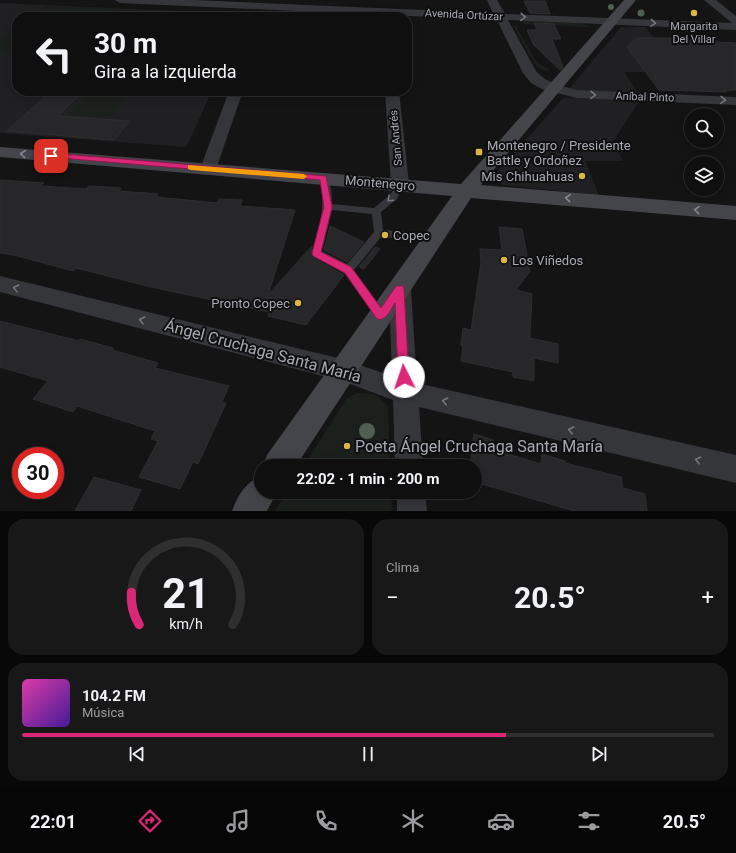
<!DOCTYPE html>
<html lang="es">
<head>
<meta charset="utf-8">
<style>
  body { margin:0; font-family:Roboto,sans-serif; background:#181819; color:#f1f3f6; height:100vh; display:flex; flex-direction:column; font-size:15px; white-space:nowrap }
  * { box-sizing:border-box; margin:0 }
  p { font-size:13px; color:#9b9c9f }
  .icon { flex:none; width:22px; height:22px; fill:none; stroke:currentColor; stroke-width:2; stroke-linecap:round; stroke-linejoin:round }
  .map { position:relative; height:511px; overflow:hidden }
  .details { display:flex; flex-direction:column; gap:8px; padding:8px; background:#080809; flex:1 }
  .details>* { flex:none }
  .banner { position:absolute; left:12px; top:12px; width:400px; height:84px; border-radius:16px; box-shadow:0 2px 10px #0003,0 0 0 1px #2f2f30; background:#0f0f10; color:#f1f3f6; overflow:hidden }
  .tools { position:absolute; left:684px; top:108px; display:grid; gap:8px }
  .tools a { display:grid; place-items:center; width:40px; height:40px; border-radius:50%; background:#0f0f10; box-shadow:0 2px 10px #0003,0 0 0 1px #2f2f30; font-size:20px }
  .speed { position:absolute; left:12px; top:447px; display:flex; gap:8px; font-size:20px; font-weight:700; text-align:center }
  .speed>* { display:grid; place-content:center; width:52px; height:52px; border-radius:50%; background:#0f0f10; box-shadow:0 2px 10px #0003,0 0 0 1px #2f2f30; line-height:1 }
  .speed .limit { border:6px solid #d22; background:#fff; color:#111 }
  .pin { position:absolute; display:grid; place-items:center; width:34px; height:34px; color:#fff; margin:-17px; border-radius:8px; box-shadow:0 2px 6px #0006 }
  .me { position:absolute; width:44px; margin:-22px; rotate:356deg; stroke-linejoin:round; filter:drop-shadow(0 0 3px #0008) }
  .turn { display:flex; align-items:center; gap:14px; height:84px; padding:0 16px; font-size:18px }
  .turn .icon { width:52px; height:52px; stroke-width:2.5 }
  .turn b { display:block; font-size:28px; line-height:34px }
  .big { font-size:30px; font-weight:700; line-height:1.1 }
  .details .tile { flex:1; display:flex; flex-direction:column; justify-content:center; gap:6px; min-width:0; padding:0 14px; border-radius:16px; background:#181819 }
  .details .dial { align-items:center; gap:0 }
  .dial svg { height:104px; overflow:visible; fill:none; stroke:#2f2f30; stroke-width:7; stroke-linecap:round; text-anchor:middle }
  .dial text { fill:#f1f3f6; stroke:none }
  .song { display:flex; align-items:center; gap:12px }
  .cover { width:48px; height:48px; border-radius:6px; background:linear-gradient(135deg,hsl(320 70% 55%),hsl(260 70% 35%)) }
  .played { height:4px; border-radius:2px; background:linear-gradient(90deg,#db2777 70%,#2f2f30 70%) }
  .keys { display:flex; justify-content:space-around; direction:ltr }
  .heat { display:flex; justify-content:space-between; align-items:center; font-size:22px; direction:ltr }
  .details .tiles { flex:1; display:grid; gap:8px; grid-template-columns:1fr 1fr }
  .tile:last-child { grid-column:span 2 }
  .trip { position:absolute; left:254px; top:459px; width:228px; height:40px; border-radius:20px; background:#0f0f10; box-shadow:0 2px 10px #0003,0 0 0 1px #2f2f30; font-weight:700; line-height:40px; text-align:center }
  .tab-bar { display:flex; height:64px; justify-content:space-around; align-items:center; background:#060606; color:#9b9c9f }
  .tab-bar .icon { width:28px; height:28px }
  .tab-bar .active { color:#db2777 }
  .tab-bar b { font-size:18px; color:#f1f3f6 }
  .map>svg:first-child { display:block }
</style>
</head>
<body>
<div class="map">
<svg width="736" height="511" viewBox="0 0 736 511">
  <rect width="100%" height="100%" fill="#141415"/>
  <g fill="#202022">
    <polygon points="0,3 241,14 246,16 17,17 17,91 212,91 186,147 0,133"/>
    <polygon points="622,27 645,27 683,72 624,72 638,93 576,91 569,89 620,28"/>
    <polygon points="563,98 640,100 613,142 623,161 585,161 599,195 502,185 497,179 497,172"/>
  </g>
  <g fill="#1b201c">
    <polygon points="44,6 207,14 205,17 30,17"/>
    <polygon points="522,20 581,23 589,26 589,27 524,24"/>
    <polygon points="17,26 17,55 0,54 0,38"/>
    <polygon points="513,26 520,26 517,28 537,63 551,70 546,71 536,66"/>
    <polygon points="92,91 132,91 110,117 67,115"/>
    <polygon points="357,393 373,394 379,397 388,407 390,466 304,466 346,399"/>
    <polygon points="287,492 391,492 392,511 275,511"/>
  </g>
  <g fill="#272729" stroke="#2e2e31">
    <polygon points="524,1 545,1 550,14 530,13"/>
    <polygon points="534,23 554,24 561,39 552,39 563,67 560,70 533,44 527,30 537,30"/>
    <polygon points="637,38 680,38 682,40 736,43 736,90 724,91 726,92 659,90 627,47"/>
    <polygon points="51,91 83,91 58,116 129,121 114,140 7,131"/>
    <polygon points="0,180 44,183 41,186 86,189 89,186 121,188 119,191 158,194 156,197 218,203 219,199 242,200 240,206 295,210 268,295 312,246 311,253 312,257 344,275 306,325 268,316 269,312 151,287 76,268 73,271 14,255 0,253"/>
    <polygon points="330,226 364,242 347,262 324,250"/>
    <polygon points="499,227 522,229 530,271 516,290 532,294 530,338 558,344 558,363 534,358 534,381 513,377 513,372 461,361 463,346 461,345 463,328 471,330 481,262 480,249 502,250"/>
    <polygon points="375,247 380,249 364,269 359,267"/>
    <polygon points="0,321 79,341 80,339 113,348 112,350 158,363 155,368 229,386 222,402 226,403 198,464 193,462 180,489 139,477 158,441 151,439 155,431 77,406 73,412 33,399 48,381 0,367"/>
    <polygon points="474,434 493,440 492,449 541,464 542,454 565,461 565,463 621,477 623,488 645,494 647,511 574,511 475,482 475,466 470,466"/>
    <polygon points="94,477 141,490 131,511 75,511"/>
  </g>
  <g fill="none" stroke-linecap="round" stroke-linejoin="round">
    <path fill="#35363a" fill-rule="evenodd" d="M323 175C332 178 332 196 332 204L374 208 390 195 397 182H403L404 184 397 199 381 212 383 230 434 234 439 238 434 242 381 237 354 270 385 313 387 316 385 319 381 321 377 319 344 273 313 256 312 253C319 225 327 207 319 178ZM332 210 372 214 374 232 347 264 322 251Z"/>
    <g fill="#35363a" fill-rule="evenodd">
      <path d="M115 0H193L493 13 487 0H497L505 14 732 23 704 0H716L736 16V30L508 20 536 71C546 83 562 86 577 90L736 97V105L576 98 542 89 531 83 523 73 497 20 120 3Z"/>
      <polygon points="229,91 243,91 216,169 214,173 208,174 202,173 200,169"/>
      <polygon points="385,91 399,91 409,184 406,188 400,190 394,188 391,184"/>
      <polygon points="0,276 342,359 392,376 389,289 392,283 400,280 408,283 411,289 417,383 736,455 736,483 419,407 423,466 395,466 393,400 342,381 0,292"/>
      <polygon points="397,492 425,492 427,511 397,511"/>
    </g>
    <g fill="#44454a" fill-rule="evenodd">
      <polygon points="624,0 636,0 481,185 736,206 736,220 471,198 296,466 263,466 267,455 452,196 0,157 0,147 461,184"/>
      <path d="M261 476V492H277L267 511H232C238 495 245 483 261 476Z"/>
    </g>
  </g>
  <g fill="#4f5f52">
    <circle cx="611" cy="7" r="3"/>
    <circle cx="641" cy="13" r="3.5"/>
    <circle cx="367" cy="431" r="8"/>
  </g>
  <defs><path id="oneway-chevron" d="M-2-3.5L2.5 0L-2 3.5" fill="none" stroke-width="1.6" stroke-linecap="round" stroke-linejoin="round"/></defs>
  <g stroke="#74767d">
    <use href="#oneway-chevron" transform="translate(523 17) rotate(2)"/>
    <use href="#oneway-chevron" transform="translate(653 23) rotate(3)"/>
    <use href="#oneway-chevron" transform="translate(593 95) rotate(2)"/>
    <use href="#oneway-chevron" transform="translate(723 100) rotate(2)"/>
    <use href="#oneway-chevron" transform="translate(390 199) rotate(137)"/>
    <use href="#oneway-chevron" transform="translate(16 288) rotate(-166)"/>
    <use href="#oneway-chevron" transform="translate(142 320) rotate(-166)"/>
    <use href="#oneway-chevron" transform="translate(445 401) rotate(-167)"/>
    <use href="#oneway-chevron" transform="translate(571 430) rotate(-167)"/>
    <use href="#oneway-chevron" transform="translate(698 460) rotate(-167)"/>
  </g>
  <g stroke="#84878f">
    <use href="#oneway-chevron" transform="translate(23 154) rotate(-175)"/>
    <use href="#oneway-chevron" transform="translate(568 198) rotate(-175)"/>
    <use href="#oneway-chevron" transform="translate(697 210) rotate(-175)"/>
  </g>
  <path fill="#db2777" stroke="#8e194d" d="M51 153 326 176 332 207 321 252 351 267 381 308 396 286H403L404 289 409 377 408 381 404 382 400 381 398 377 395 303C391 309 386 322 377 319L345 273 313 256 312 253 324 207 320 180 48 157 47 156Z"/>
  <polygon fill="#f59e0b" points="188,165 304,174 307,176 304,179 191,170 188,169"/>
  <g fill="#dcb545" stroke="#0f0f10" stroke-width="1.5">
    <circle cx="694" cy="13" r="4"/>
    <rect x="475" y="148" width="8" height="8" rx="2"/>
    <circle cx="582" cy="176" r="4"/>
    <circle cx="385" cy="235" r="4"/>
    <circle cx="504" cy="260" r="4"/>
    <circle cx="298" cy="303" r="4"/>
    <circle cx="347" cy="446" r="4"/>
  </g>
  <g text-anchor="middle" dominant-baseline="central" stroke-width="4" stroke-linejoin="round" paint-order="stroke">
    <g font-size="11" fill="#a7aab4" stroke="#0f0f10">
      <text transform="translate(464 15) rotate(3)">Avenida Ortúzar</text>
      <text transform="translate(645 97) rotate(2)">Aníbal Pinto</text>
      <text transform="translate(396 138) rotate(-95)">San Andrés</text>
    </g>
    <g font-size="11" fill="#a7aab4" stroke="#0f0f10">
      <text x="694" y="26">Margarita<tspan x="694" dy="13">Del Villar</tspan></text>
    </g>
    <g font-size="13" fill="#a7aab4" stroke="#0f0f10" text-anchor="start">
      <text x="487" y="145">Montenegro / Presidente<tspan x="487" dy="15">Battle y Ordoñez</tspan></text>
      <text x="574" y="176" text-anchor="end">Mis Chihuahuas</text>
      <text x="393" y="235">Copec</text>
      <text x="512" y="260">Los Viñedos</text>
      <text x="290" y="303" text-anchor="end">Pronto Copec</text>
    </g>
    <g font-size="13" fill="#a7aab4" stroke="#0f0f10">
      <text transform="translate(380 183) rotate(5)">Montenegro</text>
    </g>
    <g font-size="16" fill="#a7aab4" stroke="#0f0f10">
      <text transform="translate(263 351) rotate(15)">Ángel Cruchaga Santa María</text>
    </g>
    <g font-size="16" fill="#a7aab4" stroke="#0f0f10" text-anchor="start">
      <text x="355" y="446">Poeta Ángel Cruchaga Santa María</text>
    </g>
  </g>
</svg>
<div class="tools">
<a><svg class="icon" aria-label="search" viewBox="0 0 24 24"><circle cx="10" cy="10" r="6"/><path d="M15 15l6 6"/></svg></a>
<a><svg class="icon" aria-label="layers" viewBox="0 0 24 24"><path d="M12 4l9 5-9 5-9-5zM3 14l9 5 9-5"/></svg></a>
</div>
<div class="speed"><div class="limit">30</div></div>
<div class="pin" style="left:51px;top:156px;background:#d93025"><svg class="icon" aria-label="arrive" viewBox="0 0 24 24"><path d="M6 21V4h12l-3 4 3 4H6"/></svg></div>
<svg class="me" style="left:404px;top:377px" viewBox="-20 -20 40 40"><circle r="19" fill="#fff"/><path d="M0-13L10 11 0 6-10 11z" fill="#db2777"/></svg>
<div class="trip">22:02 · 1 min · 200 m</div>
<div class="banner">
<div class="turn"><svg class="icon" aria-label="left" viewBox="0 0 24 24"><path d="M17 20v-9H6M10 6l-5 5 5 5"/></svg><div><b>30 m</b>Gira a la izquierda</div></div>
</div>
</div>
<section class="details">
<div class="tiles">
<div class="tile dial"><svg viewBox="0 0 100 80">
<path d="M14 69A42 42 0 1 1 86 69"/>
<path d="M14 69A42 42 0 0 1 8 44" stroke="#db2777"/>
<text x="50" y="56" font-size="32" font-weight="700">21</text>
<text x="50" y="72" font-size="11">km/h</text>
</svg></div>
<div class="tile"><p>Clima</p>
<div class="heat"><a>−</a><b class="big">20.5°</b><a>+</a></div>
</div>
<div class="tile">
<div class="song"><i class="cover"></i><div><b>104.2 FM</b><p>Música</p></div></div>
<div class="played"></div>
<div class="keys"><svg class="icon" aria-label="previous" viewBox="0 0 24 24"><path d="M18 5L8 12l10 7zM5 5v14"/></svg><svg class="icon" aria-label="pause" viewBox="0 0 24 24"><path d="M8 5v14M16 5v14"/></svg><svg class="icon" aria-label="next" viewBox="0 0 24 24"><path d="M6 5l10 7-10 7zM19 5v14"/></svg></div>
</div>
</div>
</section>
<nav class="tab-bar">
<b>22:01</b>
<svg class="icon active" aria-label="directions" viewBox="0 0 24 24"><path d="M12 3l9 9-9 9-9-9zM9 14v-3h6M13 9l2 2-2 2"/></svg>
<svg class="icon" aria-label="music" viewBox="0 0 24 24"><path d="M9 18V5l10-2v13"/><circle cx="6" cy="18" r="3"/><circle cx="16" cy="16" r="3"/></svg>
<svg class="icon" aria-label="phone" viewBox="0 0 24 24"><path d="M5 4h4l2 5-3 2q2 4 5 5l2-3 5 2v4C11 20 4 13 5 4z"/></svg>
<svg class="icon" aria-label="climate" viewBox="0 0 24 24"><path d="M12 3v18M4 7l16 10M4 17L20 7"/></svg>
<svg class="icon" aria-label="car" viewBox="0 0 24 24"><path d="M5 17H2v-5l4-1 3-4h7l3 4 3 1v5h-3M9 17h6M6 11h13"/><circle cx="7" cy="17" r="2"/><circle cx="17" cy="17" r="2"/></svg>
<svg class="icon" aria-label="filters" viewBox="0 0 24 24"><path d="M4 7h16M4 17h16"/><circle cx="9" cy="7" r="2"/><circle cx="15" cy="17" r="2"/></svg>
<b>20.5°</b>
</nav>
</body>
</html>
